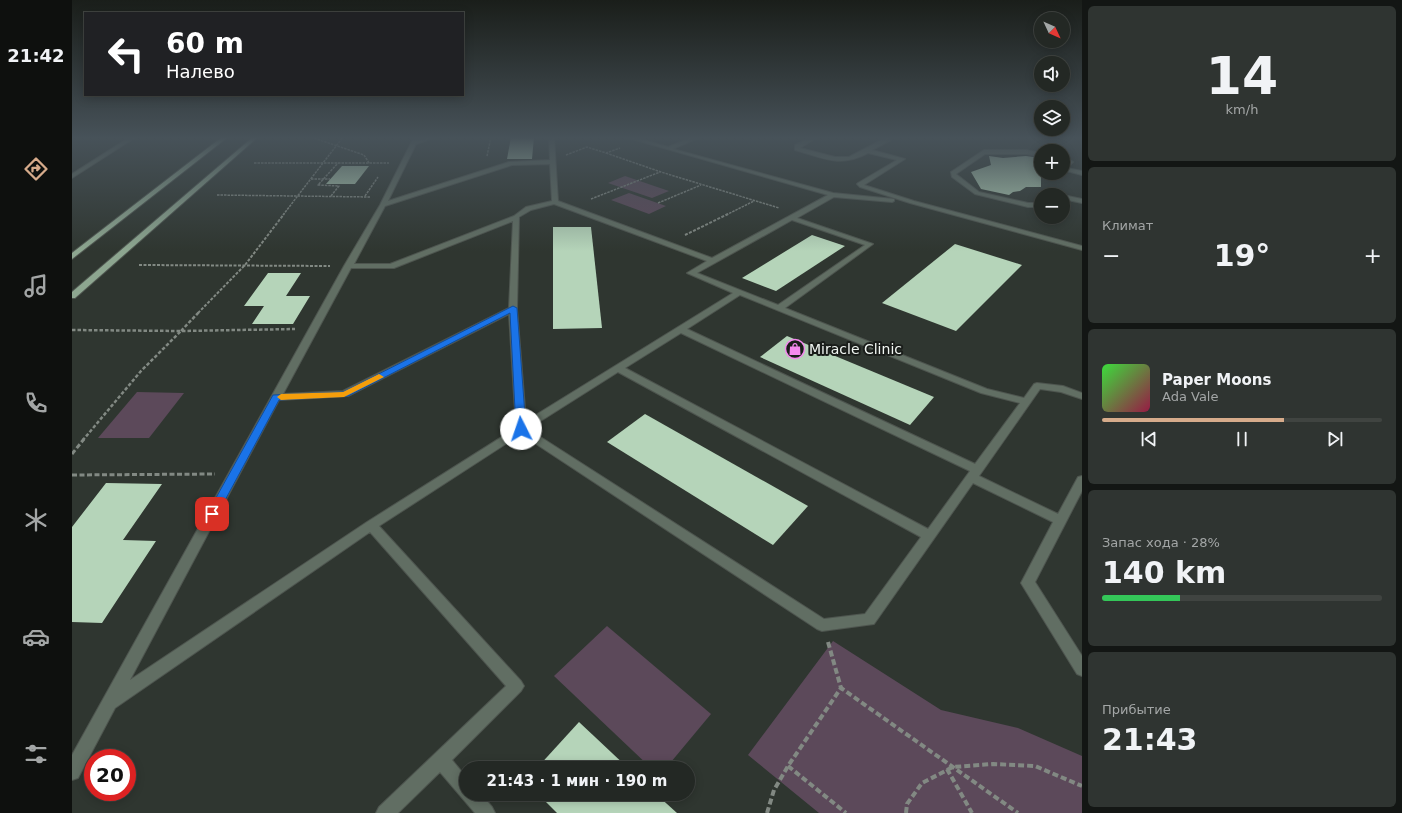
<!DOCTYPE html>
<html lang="ru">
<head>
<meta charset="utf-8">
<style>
  body { margin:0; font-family:"DejaVu Sans",sans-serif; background:#2f3431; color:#f1f3f6; height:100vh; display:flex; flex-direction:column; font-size:15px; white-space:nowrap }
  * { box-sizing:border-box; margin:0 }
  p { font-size:13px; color:#a3a6a6 }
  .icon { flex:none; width:22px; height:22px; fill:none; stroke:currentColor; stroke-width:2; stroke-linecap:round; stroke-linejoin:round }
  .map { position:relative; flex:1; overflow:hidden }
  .sheet { display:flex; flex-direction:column; gap:6px; padding:6px; background:#131614; width:320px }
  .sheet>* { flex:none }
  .hud { position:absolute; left:12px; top:12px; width:380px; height:84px; border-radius:0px; box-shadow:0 2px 10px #0003,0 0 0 1px #404441; background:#202124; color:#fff; overflow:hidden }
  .needle { width:26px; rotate:134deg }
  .tools { position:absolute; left:962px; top:12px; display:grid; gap:8px }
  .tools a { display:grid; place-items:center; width:36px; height:36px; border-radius:50%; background:#232824; box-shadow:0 2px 10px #0003,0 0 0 1px #404441; font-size:20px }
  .speed { position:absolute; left:12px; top:749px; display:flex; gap:8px; font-size:20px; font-weight:700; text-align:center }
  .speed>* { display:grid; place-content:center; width:52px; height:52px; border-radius:50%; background:#232824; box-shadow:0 2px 10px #0003,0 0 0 1px #404441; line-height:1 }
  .speed .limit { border:6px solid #d22; background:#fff; color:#111 }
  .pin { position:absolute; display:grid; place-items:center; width:34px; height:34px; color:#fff; margin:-17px; border-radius:8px; box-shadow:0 2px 6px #0006 }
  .me { position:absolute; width:44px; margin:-22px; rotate:356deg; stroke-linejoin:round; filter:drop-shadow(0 0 3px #0008) }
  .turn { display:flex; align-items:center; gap:14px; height:84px; padding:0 16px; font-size:18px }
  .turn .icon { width:52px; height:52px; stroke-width:2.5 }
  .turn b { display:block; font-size:28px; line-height:34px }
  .big { font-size:30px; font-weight:800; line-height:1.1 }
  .sheet .tile { flex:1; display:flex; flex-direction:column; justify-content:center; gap:6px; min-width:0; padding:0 14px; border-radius:6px; background:#2f3431 }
  .sheet .dial { align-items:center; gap:0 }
  .dial b { font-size:52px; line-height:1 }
  .song { display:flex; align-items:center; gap:12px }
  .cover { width:48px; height:48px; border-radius:6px; background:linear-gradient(135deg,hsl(120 70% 55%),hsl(340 70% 35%)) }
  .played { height:4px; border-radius:2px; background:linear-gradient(90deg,#d6ab8b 65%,#404441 65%) }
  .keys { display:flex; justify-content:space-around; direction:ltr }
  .heat { display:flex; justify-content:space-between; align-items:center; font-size:22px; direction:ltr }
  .charge { height:6px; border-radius:3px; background:linear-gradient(90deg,#34c759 28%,#404441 0) }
  .trip { position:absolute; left:387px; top:761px; width:236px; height:40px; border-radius:20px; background:#232824; box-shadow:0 2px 10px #0003,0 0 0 1px #404441; font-weight:800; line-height:40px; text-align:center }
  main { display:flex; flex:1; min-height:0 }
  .tabs { display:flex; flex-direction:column; width:72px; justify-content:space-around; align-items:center; background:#0e100e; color:#a3a6a6 }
  .tabs .icon { width:28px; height:28px }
  .tabs .on { color:#d6ab8b }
  .tabs b { font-size:18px; color:#f1f3f6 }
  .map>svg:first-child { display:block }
</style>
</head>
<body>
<main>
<nav class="tabs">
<b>21:42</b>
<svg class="icon on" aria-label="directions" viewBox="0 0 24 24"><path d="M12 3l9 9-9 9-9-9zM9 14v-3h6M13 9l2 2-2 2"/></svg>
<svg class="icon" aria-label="music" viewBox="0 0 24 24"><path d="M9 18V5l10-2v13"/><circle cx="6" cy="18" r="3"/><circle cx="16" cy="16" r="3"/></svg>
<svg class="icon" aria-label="phone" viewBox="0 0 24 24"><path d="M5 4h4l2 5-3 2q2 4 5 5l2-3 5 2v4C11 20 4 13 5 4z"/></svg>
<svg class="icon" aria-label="climate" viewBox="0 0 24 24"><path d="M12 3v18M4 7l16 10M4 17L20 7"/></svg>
<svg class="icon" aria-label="car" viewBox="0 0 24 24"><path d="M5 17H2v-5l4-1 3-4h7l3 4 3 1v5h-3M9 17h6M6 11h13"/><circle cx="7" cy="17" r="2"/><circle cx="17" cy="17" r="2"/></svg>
<svg class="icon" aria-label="filters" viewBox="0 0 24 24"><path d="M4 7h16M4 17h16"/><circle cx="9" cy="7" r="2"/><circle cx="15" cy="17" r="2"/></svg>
</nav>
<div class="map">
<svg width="1010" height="813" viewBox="0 0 1010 813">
  <rect width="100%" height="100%" fill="#2f3630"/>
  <g fill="#5c495a">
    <polygon points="553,176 597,191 580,198 536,183"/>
    <polygon points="557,193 594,206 577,214 539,200"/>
    <polygon points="65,392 112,393 77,438 26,438"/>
    <polygon points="535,626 639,714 594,768 579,768 482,676"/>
    <polygon points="761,641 869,710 946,728 1010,756 1010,813 747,813 676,755"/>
  </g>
  <g fill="#b5d4b9">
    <polygon points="439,137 462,137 460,159 435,159"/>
    <polygon points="917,156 931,158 954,156 969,158 969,187 954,187 948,191 941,192 937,195 909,189 899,172 919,165"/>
    <polygon points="270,166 297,166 283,184 254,184"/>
    <polygon points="481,227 519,227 530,328 481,329"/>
    <polygon points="740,235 773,246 704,291 670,278"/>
    <polygon points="883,244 950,265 884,331 810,303"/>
    <polygon points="196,273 229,273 214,296 238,296 221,324 180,324 192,306 172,306"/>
    <polygon points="715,336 862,397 838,425 688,357"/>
    <polygon points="573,414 736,506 701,545 535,442"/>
    <polygon points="34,483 90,484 51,540 84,541 30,623 0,622 0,527"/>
    <polygon points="507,722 556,768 465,768"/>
    <polygon points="466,794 584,794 605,813 485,813"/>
  </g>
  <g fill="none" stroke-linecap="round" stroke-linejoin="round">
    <g stroke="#4e554f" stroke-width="2">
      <g id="service">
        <polygon points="58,137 64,137 0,178 0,174"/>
        <path d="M342 137H347L346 140 356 137H365L344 144 316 201 437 162 478 160 477 137H482L486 201 640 258 756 195 553 137H562L596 147 621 137H628L601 149 761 193 822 199V201L820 202 762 197 725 218 801 244 713 308 915 389 952 398 962 384 965 383 991 386 1010 393V399L989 392 968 389 907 476 986 514 1006 477 1010 476V491L963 582 1010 656V676L1005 674 949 583 981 522 901 483 802 624 750 631 745 629 449 434 307 526 449 681 452 686 449 691 380 760 394 777V794H409L420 807 423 813H403L368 772 326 813H304L307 807 434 686 298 532 43 708 6 778 0 780V755L272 266 308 205ZM478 164 480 201 454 207 442 216 318 264H282L313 206 440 165ZM482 204 635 261 615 273 661 293 454 421 445 309 447 217 459 210ZM720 220 793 245 706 305 625 273ZM441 221 437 308 271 391 211 394 279 268H322ZM668 295 909 393 948 403 903 464 615 329ZM437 314 444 428 295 522 58 680 207 400 276 396ZM609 333 898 471 856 529 553 368ZM546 372 849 537 793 614 752 619 456 429Z"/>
        <path d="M739 137H746L728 148 763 157H777L815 137H820L819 140 800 150 833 159 792 185 842 201 1010 246V250L838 203 788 187 785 184 786 183 825 160 796 153C768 168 751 158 723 150V145Z"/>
        <polygon points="912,150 954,150 969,153 969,157 954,154 913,154 884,174 907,192 956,203 963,203 969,199 969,205 965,207 956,207 903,194 880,177 879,172"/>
        <polygon points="991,157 1001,162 995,168 1010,171 1010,175 991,170 991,166 994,162 991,161"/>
        <polygon points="976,193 984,193 987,195 973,195"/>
        <polygon points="991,195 1010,199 1010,203 991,199"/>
      </g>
    </g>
    <g stroke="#4e554f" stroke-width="2">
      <g id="primary">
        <polygon points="150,137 156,137 0,259 0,253"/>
        <polygon points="181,137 186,137 3,298 0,298 0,292"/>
      </g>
    </g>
    <g stroke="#828983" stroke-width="1.5" stroke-dasharray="2.5 1" stroke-linecap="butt">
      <polyline points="239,137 292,155 297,163"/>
      <polyline points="534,153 589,172 707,208"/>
      <polyline points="494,155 515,147 534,153 548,148"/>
      <polyline points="415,156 419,137"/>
      <polyline points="182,163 317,163"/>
      <polyline points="239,179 258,179"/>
      <polyline points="145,195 299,197"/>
      <polyline points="259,196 267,186 246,185 266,163"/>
      <polyline points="293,196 306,177"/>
      <polyline points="519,199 588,172"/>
      <polyline points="586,203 629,185"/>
      <polyline points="211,215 271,137"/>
      <polyline points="654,215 682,201"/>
    </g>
    <g stroke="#828983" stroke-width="2" stroke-dasharray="3 1.5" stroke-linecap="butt">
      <polyline points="613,235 656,214"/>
      <polyline points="67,265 258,266"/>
      <polyline points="126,313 173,265 212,214"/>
    </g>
    <g stroke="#828983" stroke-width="2.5" stroke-dasharray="3.5 2" stroke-linecap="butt">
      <polyline points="0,330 109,331 69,371 11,440"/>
      <polyline points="109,331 127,312"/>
      <polyline points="110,331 223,329"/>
    </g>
    <g stroke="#828983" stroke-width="3" stroke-dasharray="5 2.5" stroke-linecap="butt">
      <polyline points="0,454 12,439"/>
      <polyline points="0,475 143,474"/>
    </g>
    <g stroke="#828983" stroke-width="4" stroke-dasharray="6 3" stroke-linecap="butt">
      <polyline points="756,642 769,688"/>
      <polyline points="716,766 774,813"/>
      <polyline points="875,769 900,813"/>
      <polyline points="695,813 702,790 716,766 769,688 946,813"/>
      <polyline points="834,813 835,804 850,783 881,767 921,764 963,766 1010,786"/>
    </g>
    <use href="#service" fill="#616e63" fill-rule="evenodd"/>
    <use href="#primary" fill="#8da690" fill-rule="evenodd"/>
  </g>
  <linearGradient id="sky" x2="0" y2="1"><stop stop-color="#1a1e1a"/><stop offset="0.55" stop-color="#475259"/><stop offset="1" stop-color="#475259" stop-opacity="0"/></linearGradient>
  <rect width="1010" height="251" fill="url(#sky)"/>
  <polygon fill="#1a73e8" stroke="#114b97" points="441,306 445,308 454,429 452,431 449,432 444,429 438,313 276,396 207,400 144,517 140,518 136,517 135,514 201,395 271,392"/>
  <polygon fill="#f59e0b" points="307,374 312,377 272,397 209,400 205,397 209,394 271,392"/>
  <defs>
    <g id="shop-ring" transform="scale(1)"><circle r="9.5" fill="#1a1d1a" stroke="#f589ef" stroke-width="1.5"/><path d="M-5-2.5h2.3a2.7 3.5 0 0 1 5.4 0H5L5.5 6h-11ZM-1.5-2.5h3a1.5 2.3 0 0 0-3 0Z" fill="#f589ef"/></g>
  </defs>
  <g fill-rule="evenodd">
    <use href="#shop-ring" x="723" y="349"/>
  </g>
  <g text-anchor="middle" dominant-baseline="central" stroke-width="4" stroke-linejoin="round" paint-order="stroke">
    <g font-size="14" fill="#f1f6f2" stroke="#1a1d1a" text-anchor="start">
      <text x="737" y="349">Miracle Clinic</text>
    </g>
  </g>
</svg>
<div class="tools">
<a><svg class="needle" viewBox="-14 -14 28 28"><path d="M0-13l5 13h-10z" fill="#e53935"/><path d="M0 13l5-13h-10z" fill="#a3a6a6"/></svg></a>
<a><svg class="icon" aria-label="sound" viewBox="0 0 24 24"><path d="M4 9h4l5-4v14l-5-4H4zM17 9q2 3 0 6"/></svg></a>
<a><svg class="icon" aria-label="layers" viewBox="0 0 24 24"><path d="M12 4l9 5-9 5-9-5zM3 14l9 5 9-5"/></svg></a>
<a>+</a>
<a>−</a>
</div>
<div class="speed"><div class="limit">20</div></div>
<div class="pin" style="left:140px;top:514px;background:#d93025"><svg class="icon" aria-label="arrive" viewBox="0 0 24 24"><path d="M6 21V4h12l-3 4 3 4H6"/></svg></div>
<svg class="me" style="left:449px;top:429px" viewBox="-20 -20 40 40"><circle r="19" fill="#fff"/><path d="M0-13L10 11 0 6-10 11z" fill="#1a73e8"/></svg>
<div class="trip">21:43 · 1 мин · 190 m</div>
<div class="hud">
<div class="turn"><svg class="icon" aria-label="left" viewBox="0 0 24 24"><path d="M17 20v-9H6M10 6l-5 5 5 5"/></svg><div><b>60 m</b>Налево</div></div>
</div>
</div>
<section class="sheet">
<div class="tile dial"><b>14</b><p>km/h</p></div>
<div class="tile"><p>Климат</p>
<div class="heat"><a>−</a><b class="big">19°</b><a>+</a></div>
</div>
<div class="tile">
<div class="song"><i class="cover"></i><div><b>Paper Moons</b><p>Ada Vale</p></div></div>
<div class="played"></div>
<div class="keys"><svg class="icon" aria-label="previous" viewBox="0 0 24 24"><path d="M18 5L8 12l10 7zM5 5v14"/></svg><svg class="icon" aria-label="pause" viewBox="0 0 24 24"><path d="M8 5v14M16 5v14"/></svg><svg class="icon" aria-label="next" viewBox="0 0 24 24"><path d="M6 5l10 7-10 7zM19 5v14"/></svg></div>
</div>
<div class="tile"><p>Запас хода · 28%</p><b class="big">140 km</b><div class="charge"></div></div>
<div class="tile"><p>Прибытие</p><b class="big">21:43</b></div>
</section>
</main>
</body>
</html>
